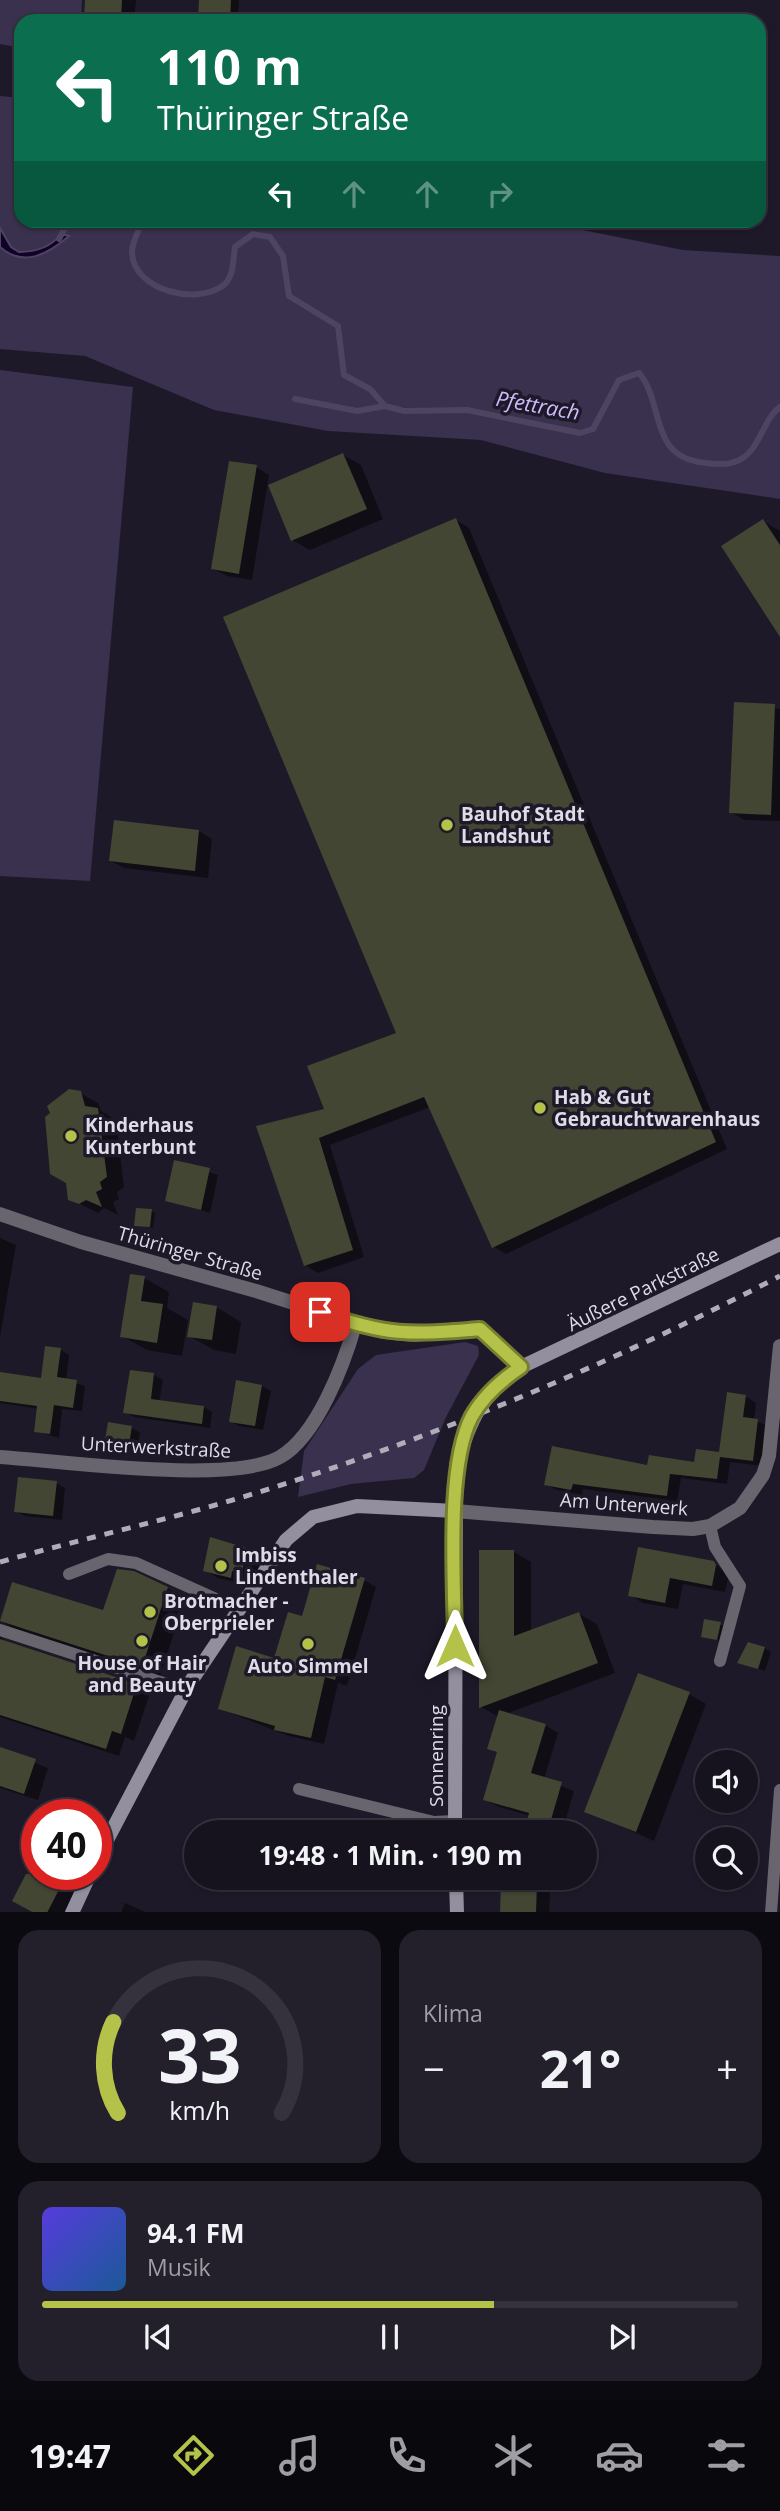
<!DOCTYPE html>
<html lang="de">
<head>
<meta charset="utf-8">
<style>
  body { margin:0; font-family:"Open Sans",sans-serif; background:#23202c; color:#f1f3f6; height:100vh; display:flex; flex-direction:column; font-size:26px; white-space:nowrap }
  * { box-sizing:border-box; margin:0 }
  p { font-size:23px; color:#9e9ea4 }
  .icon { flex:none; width:38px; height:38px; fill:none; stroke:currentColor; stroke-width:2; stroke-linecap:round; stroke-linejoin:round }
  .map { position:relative; height:1912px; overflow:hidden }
  .drawer { display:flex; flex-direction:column; gap:18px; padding:18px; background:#0c0a11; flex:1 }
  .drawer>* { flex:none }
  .banner { position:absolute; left:14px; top:14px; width:752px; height:214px; border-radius:21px; box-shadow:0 2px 5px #0004,0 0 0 2px #35323d; background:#0b6e4f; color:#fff; overflow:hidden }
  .tools { position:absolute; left:695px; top:1750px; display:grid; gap:14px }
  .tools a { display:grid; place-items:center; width:63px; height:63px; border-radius:50%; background:#16131f; box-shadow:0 2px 5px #0004,0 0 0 2px #35323d; font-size:35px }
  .speed { position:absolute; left:21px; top:1799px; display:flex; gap:14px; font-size:35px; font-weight:700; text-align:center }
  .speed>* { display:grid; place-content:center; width:91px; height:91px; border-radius:50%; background:#16131f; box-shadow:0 2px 5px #0004,0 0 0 2px #35323d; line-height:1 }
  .speed .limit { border:10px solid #d22; background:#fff; color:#111 }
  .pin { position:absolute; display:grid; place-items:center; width:60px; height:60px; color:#fff; margin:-30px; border-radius:14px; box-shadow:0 4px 10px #0006 }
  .me { position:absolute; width:77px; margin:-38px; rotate:0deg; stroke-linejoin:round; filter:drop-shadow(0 0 5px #0008) }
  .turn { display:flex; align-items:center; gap:24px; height:147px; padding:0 28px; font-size:32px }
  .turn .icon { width:91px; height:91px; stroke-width:2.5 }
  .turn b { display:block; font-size:49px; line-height:60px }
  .lanes { display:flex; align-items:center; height:66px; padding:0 28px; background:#0003; justify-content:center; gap:35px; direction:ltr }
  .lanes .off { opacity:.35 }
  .big { font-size:52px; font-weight:700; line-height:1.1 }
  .drawer .widget { flex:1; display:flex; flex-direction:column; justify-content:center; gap:10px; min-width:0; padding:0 24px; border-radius:21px; background:#23202c }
  .drawer .dial { align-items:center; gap:0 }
  .dial svg { height:182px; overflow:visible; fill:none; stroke:#35323d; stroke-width:7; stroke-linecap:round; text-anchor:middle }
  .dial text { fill:#f1f3f6; stroke:none }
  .song { display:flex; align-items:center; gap:21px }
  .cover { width:84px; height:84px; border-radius:10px; background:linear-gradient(135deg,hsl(250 70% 55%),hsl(210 70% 35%)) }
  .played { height:7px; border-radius:4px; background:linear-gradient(90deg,#b5c249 65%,#35323d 65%) }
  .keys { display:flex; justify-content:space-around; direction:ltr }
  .heat { display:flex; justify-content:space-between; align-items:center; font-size:38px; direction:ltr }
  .drawer .tiles { flex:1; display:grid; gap:18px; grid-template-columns:1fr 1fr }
  .widget:last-child { grid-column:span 2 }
  .trip { position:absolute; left:184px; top:1820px; width:413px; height:70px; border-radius:35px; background:#16131f; box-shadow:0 2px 5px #0004,0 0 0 2px #35323d; font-weight:700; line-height:70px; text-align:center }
  .menu { display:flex; height:112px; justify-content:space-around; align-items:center; background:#09080c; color:#9e9ea4 }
  .menu .icon { width:49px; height:49px }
  .menu .on { color:#b5c249 }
  .menu b { font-size:32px; color:#f1f3f6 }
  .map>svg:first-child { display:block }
</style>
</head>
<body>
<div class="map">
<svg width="780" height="1913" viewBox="0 0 780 1913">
  <rect width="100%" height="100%" fill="#1e1929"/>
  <g fill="#39314e">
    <polygon points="0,0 82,0 81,21 21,21 21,48 0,44"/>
    <polygon points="0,96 21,98 21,220 532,220 683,250 780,256 780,499 605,473 481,440 328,431 214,410 85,356 0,349"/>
    <polygon points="0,370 133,387 90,881 0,876"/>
    <polygon points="465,1342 478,1346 479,1355 446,1417 424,1470 414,1478 351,1484 298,1497 304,1451 358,1369 376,1355"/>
  </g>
  <path fill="#110128" stroke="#4f4362" stroke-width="2" d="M0 228 11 247 19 252C35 252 51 247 61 234L69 236C48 254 24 268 0 247Z"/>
  <g fill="#0007">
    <polygon points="86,0 136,0 134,21 92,21 85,17"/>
    <polygon points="201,0 239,0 238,21 200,21"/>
    <polygon points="343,455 361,465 383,519 310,550 292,540"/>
    <polygon points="256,467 269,475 252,580 227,576 213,569"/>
    <polygon points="456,520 469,528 727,1149 506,1254 493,1246 430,1107 330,1145 364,1257 318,1273 305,1265 258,1128 326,1110 399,1034"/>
    <polygon points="763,521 780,531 780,629"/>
    <polygon points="735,704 780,709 780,821 744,820 731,812"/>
    <polygon points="199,831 212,839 208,878 124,868 111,861"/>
    <polygon points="80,1093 98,1103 101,1111 116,1120 124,1187 117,1192 119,1199 113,1202 118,1215 104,1208 98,1213 70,1199"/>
    <polygon points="176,1162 218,1175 210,1213 167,1200"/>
    <polygon points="151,1211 155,1213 153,1228 136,1225"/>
    <polygon points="0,1238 16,1245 0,1337"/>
    <polygon points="144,1278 169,1292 167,1308 188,1320 182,1356 147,1350 122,1336"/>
    <polygon points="216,1307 241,1322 236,1354 214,1350 189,1336"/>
    <polygon points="61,1350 69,1355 66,1380 85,1386 82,1411 62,1409 59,1438 35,1431 39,1409 0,1403 0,1374 42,1380"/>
    <polygon points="131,1372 154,1375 163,1380 159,1402 204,1407 212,1412 210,1428 134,1417 125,1412"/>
    <polygon points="238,1382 262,1386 271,1391 263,1430 239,1426 231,1421"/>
    <polygon points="745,1396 756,1403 754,1420 768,1426 763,1466 730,1462 727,1484 681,1478 677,1501 583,1489 582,1495 557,1490 546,1484 649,1467 695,1464 720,1454"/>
    <polygon points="132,1428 140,1433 138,1448 107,1439"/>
    <polygon points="56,1483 65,1488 62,1520 25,1516 16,1511"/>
    <polygon points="639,1549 713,1563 729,1574 725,1592 683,1584 678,1609 643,1603 630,1595"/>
    <polygon points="247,1550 260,1558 255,1580 246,1577 244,1584 218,1578 205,1570"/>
    <polygon points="514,1552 531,1562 531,1632 579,1614 597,1624 615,1673 506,1714 545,1725 558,1733 544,1779 574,1791 562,1832 541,1831 528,1823 530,1816 499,1807 485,1800 498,1753 489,1748 499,1717 481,1707"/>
    <polygon points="364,1580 376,1587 347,1686 338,1683 324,1744 289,1736 220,1709 275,1660 303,1618"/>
    <polygon points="167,1588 185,1599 160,1676 18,1631 1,1621 104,1612"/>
    <polygon points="705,1621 724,1626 720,1641 703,1636"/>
    <polygon points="0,1637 7,1643 136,1685 150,1693 134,1741 125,1737 119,1756 0,1717"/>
    <polygon points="764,1648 771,1652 765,1671 739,1662"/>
    <polygon points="689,1694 706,1704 654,1841 586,1811"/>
    <polygon points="0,1749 48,1768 38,1800 0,1788"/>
    <polygon points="206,1827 219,1832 204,1832"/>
    <polygon points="37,1858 37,1874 84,1874 64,1913 36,1913 14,1900"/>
    <polygon points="536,1884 550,1892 549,1913 502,1913"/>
    <polygon points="125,1903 148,1913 121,1913"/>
  </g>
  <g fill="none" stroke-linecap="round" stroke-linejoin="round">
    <g stroke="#4f4362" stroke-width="6">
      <path d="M143 220C139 230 132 242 132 252 133 292 200 306 225 284 234 275 233 259 235 247L253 234 270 237 283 256 289 296 338 326 344 375 370 389 385 406 404 411 467 410 580 433 593 429 619 380 639 373C664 402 649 454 699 462 710 464 726 466 737 461 760 452 762 420 780 407"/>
      <polyline points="59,239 69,220"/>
      <polyline points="295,399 357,411 385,406"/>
    </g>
  </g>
  <g fill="#434632">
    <polygon points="85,0 122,0 121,20 84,18"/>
    <polygon points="199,0 231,0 230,21 198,21"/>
    <polygon points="343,453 367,509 291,541 268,485"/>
    <polygon points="229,461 257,465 239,574 211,569"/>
    <polygon points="456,518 716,1142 492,1248 424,1097 319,1138 353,1250 304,1266 256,1126 324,1109 307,1066 396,1033 223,617"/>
    <polygon points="763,519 780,545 780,637 721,546"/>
    <polygon points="734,702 775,704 771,815 729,813"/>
    <polygon points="114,820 199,830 195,871 109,861"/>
    <polygon points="69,1089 81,1091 85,1106 98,1108 107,1177 100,1182 102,1189 96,1192 102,1207 86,1200 79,1204 68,1200 66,1183 50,1174 45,1117 50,1113 47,1106"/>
    <polygon points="174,1160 210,1168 201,1210 165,1201"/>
    <polygon points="136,1208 152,1209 150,1227 134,1226"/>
    <polygon points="130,1274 145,1276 141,1301 163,1304 157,1343 120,1337"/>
    <polygon points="193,1302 217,1306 212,1340 187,1337"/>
    <polygon points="45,1346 61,1348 57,1377 77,1380 73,1408 54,1405 50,1434 34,1432 37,1406 0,1401 0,1372 41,1378"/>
    <polygon points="130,1370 154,1373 151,1399 204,1406 202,1424 123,1413"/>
    <polygon points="236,1380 262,1385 255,1426 229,1422"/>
    <polygon points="727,1392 746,1395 743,1417 758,1419 753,1461 720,1457 717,1479 670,1474 667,1496 573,1484 571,1490 544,1485 552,1446 647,1465 649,1455 694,1462 696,1449 719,1452"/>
    <polygon points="108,1422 132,1426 129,1444 105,1440"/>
    <polygon points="18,1477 57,1481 53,1516 14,1512"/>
    <polygon points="210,1537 247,1548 242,1573 232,1571 231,1578 203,1571"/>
    <polygon points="638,1547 714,1561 716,1565 712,1586 670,1578 665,1603 628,1596"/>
    <polygon points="479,1550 514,1550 514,1636 579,1612 598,1663 479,1708"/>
    <polygon points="317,1564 365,1578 335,1680 325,1677 311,1738 274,1730 275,1726 218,1709 236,1646 274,1658 288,1612 302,1616"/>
    <polygon points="117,1569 134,1571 168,1587 142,1667 0,1621 12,1582 103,1610"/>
    <polygon points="704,1619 721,1622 717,1640 701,1637"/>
    <polygon points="0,1639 137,1684 121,1734 112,1731 106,1749 0,1715"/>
    <polygon points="748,1642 765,1647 758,1669 737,1663"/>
    <polygon points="638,1673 690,1692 636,1832 584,1812"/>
    <polygon points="499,1710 546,1724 531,1773 562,1782 548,1830 526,1824 529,1813 483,1800 497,1752 487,1749"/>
    <polygon points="0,1747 36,1759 24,1794 0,1786"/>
    <polygon points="26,1874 67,1874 47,1913 34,1913 12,1901"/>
    <polygon points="501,1882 537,1882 536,1913 500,1913"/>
  </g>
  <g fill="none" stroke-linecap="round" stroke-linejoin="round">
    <g stroke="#68656e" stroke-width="12">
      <polyline points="710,1526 715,1547 740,1586 720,1661"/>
      <polyline points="69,1574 108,1559 136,1563 238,1609"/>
      <polyline points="0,1630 185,1690"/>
      <polyline points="299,1789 434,1822 455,1821"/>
      <polyline points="771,1913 780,1790"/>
    </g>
    <g stroke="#68656e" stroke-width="14">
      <polyline points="0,1214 81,1242 256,1291 384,1332 415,1335 480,1329 521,1367"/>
      <path d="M0 1457C62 1461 232 1485 280 1457 317 1436 344 1364 355 1325"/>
      <polyline points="455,1511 653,1527 693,1529 710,1526 740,1508 763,1475 769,1456 780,1346"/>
    </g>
    <g stroke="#938f9e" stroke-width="14">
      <path d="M455 1832 456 1465C471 1419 480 1396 521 1367L780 1244"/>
      <polyline points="96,1861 189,1684 286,1540 313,1517 357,1506 455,1511"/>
      <polyline points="456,1878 457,1913"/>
      <polyline points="72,1913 90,1874"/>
    </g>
    <path stroke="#b0acb9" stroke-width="5" stroke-dasharray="9 9" stroke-linecap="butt" d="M0 1562C85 1538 172 1519 256 1493 436 1437 613 1363 780 1276"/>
  </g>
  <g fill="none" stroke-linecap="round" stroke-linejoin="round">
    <g stroke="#767e2f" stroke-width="18">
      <path id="route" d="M320 1312C386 1336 411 1335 480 1329L521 1367C503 1379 483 1397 472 1416 445 1467 455 1585 455 1646"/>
    </g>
    <use href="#route" stroke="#b5c249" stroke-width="12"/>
  </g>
  <g fill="#b5c249" stroke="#1e1929" stroke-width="2.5">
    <circle cx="447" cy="825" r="7"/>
    <circle cx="540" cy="1108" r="7"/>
    <circle cx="71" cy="1136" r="7"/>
    <circle cx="221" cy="1566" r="7"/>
    <circle cx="150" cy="1612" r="7"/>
    <circle cx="142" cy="1641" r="7"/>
    <circle cx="308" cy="1644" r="7"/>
  </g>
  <g text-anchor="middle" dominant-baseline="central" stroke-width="7" stroke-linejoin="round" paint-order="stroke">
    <g font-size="19" font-weight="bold" fill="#dfdce8" stroke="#1e1929" text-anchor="start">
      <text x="461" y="814">Bauhof Stadt<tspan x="461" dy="22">Landshut</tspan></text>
      <text x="554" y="1097">Hab &amp; Gut<tspan x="554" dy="22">Gebrauchtwarenhaus</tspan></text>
      <text x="85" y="1125">Kinderhaus<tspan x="85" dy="22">Kunterbunt</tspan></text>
      <text x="235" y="1555">Imbiss<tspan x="235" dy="22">Lindenthaler</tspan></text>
      <text x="164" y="1601">Brotmacher -<tspan x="164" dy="22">Oberprieler</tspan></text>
      <text x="142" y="1663" text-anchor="middle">House of Hair<tspan x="142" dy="22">and Beauty</tspan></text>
      <text x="308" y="1666" text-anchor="middle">Auto Simmel</text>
    </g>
    <g font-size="19" fill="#dfdce8" stroke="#1e1929">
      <text transform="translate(190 1253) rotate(16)">Thüringer Straße</text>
      <text transform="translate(643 1289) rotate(-26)">Äußere Parkstraße</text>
      <text transform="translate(156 1447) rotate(3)">Unterwerkstraße</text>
      <text transform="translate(624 1504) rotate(4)">Am Unterwerk</text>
      <text transform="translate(436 1756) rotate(-90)">Sonnenring</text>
    </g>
    <g font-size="21" font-style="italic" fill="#cebdfb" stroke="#1e1929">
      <text transform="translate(538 405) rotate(10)">Pfettrach</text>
    </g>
  </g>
</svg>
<div class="tools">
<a><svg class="icon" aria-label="sound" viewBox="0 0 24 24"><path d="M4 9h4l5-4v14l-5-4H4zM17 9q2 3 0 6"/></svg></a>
<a><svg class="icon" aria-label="search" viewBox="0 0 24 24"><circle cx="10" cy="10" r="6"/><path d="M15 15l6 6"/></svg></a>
</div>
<div class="speed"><div class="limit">40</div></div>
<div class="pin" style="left:320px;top:1312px;background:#d93025"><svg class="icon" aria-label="arrive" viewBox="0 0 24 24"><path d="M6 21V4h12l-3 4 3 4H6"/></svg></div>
<svg class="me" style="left:455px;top:1646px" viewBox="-20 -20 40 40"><path d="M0-17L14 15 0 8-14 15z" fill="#b5c249" stroke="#fff" stroke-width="4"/></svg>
<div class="trip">19:48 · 1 Min. · 190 m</div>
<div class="banner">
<div class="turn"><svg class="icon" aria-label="left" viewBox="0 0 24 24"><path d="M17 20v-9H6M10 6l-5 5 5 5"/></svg><div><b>110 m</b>Thüringer Straße</div></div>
<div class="lanes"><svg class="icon" aria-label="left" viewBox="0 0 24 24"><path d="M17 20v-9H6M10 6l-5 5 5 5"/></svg><svg class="icon off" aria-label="ahead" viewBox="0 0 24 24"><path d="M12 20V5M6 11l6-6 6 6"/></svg><svg class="icon off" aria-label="ahead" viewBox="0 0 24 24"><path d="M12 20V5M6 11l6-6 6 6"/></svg><svg class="icon off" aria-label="right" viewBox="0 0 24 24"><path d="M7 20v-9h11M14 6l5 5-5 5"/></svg></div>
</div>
</div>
<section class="drawer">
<div class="tiles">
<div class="widget dial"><svg viewBox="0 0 100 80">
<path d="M14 69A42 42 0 1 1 86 69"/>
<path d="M14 69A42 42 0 0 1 12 29" stroke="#b5c249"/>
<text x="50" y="56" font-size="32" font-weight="700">33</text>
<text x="50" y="72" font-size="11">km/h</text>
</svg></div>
<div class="widget"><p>Klima</p>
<div class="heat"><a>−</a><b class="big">21°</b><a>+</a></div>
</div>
<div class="widget">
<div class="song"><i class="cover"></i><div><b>94.1 FM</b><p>Musik</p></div></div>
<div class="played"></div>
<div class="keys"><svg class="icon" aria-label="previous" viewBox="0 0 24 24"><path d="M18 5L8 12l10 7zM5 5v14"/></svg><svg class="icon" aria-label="pause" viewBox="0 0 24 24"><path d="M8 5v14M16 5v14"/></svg><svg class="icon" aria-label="next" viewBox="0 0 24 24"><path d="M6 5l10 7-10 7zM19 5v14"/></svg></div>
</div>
</div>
</section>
<nav class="menu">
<b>19:47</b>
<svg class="icon on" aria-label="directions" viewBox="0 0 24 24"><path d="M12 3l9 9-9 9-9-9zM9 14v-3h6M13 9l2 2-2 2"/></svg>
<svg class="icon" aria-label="music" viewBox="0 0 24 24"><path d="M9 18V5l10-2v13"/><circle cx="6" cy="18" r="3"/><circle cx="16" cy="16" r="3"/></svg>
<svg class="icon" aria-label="phone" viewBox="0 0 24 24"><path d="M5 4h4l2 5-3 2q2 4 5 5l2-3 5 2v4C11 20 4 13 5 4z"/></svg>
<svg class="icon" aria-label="climate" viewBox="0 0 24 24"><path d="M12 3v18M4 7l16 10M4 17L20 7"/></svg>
<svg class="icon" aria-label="car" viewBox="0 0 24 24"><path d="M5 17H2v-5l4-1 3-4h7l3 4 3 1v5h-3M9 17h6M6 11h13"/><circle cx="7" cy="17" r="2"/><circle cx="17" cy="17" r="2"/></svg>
<svg class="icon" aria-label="filters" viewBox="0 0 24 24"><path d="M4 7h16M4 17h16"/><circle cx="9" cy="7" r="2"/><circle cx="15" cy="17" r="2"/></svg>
</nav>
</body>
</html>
